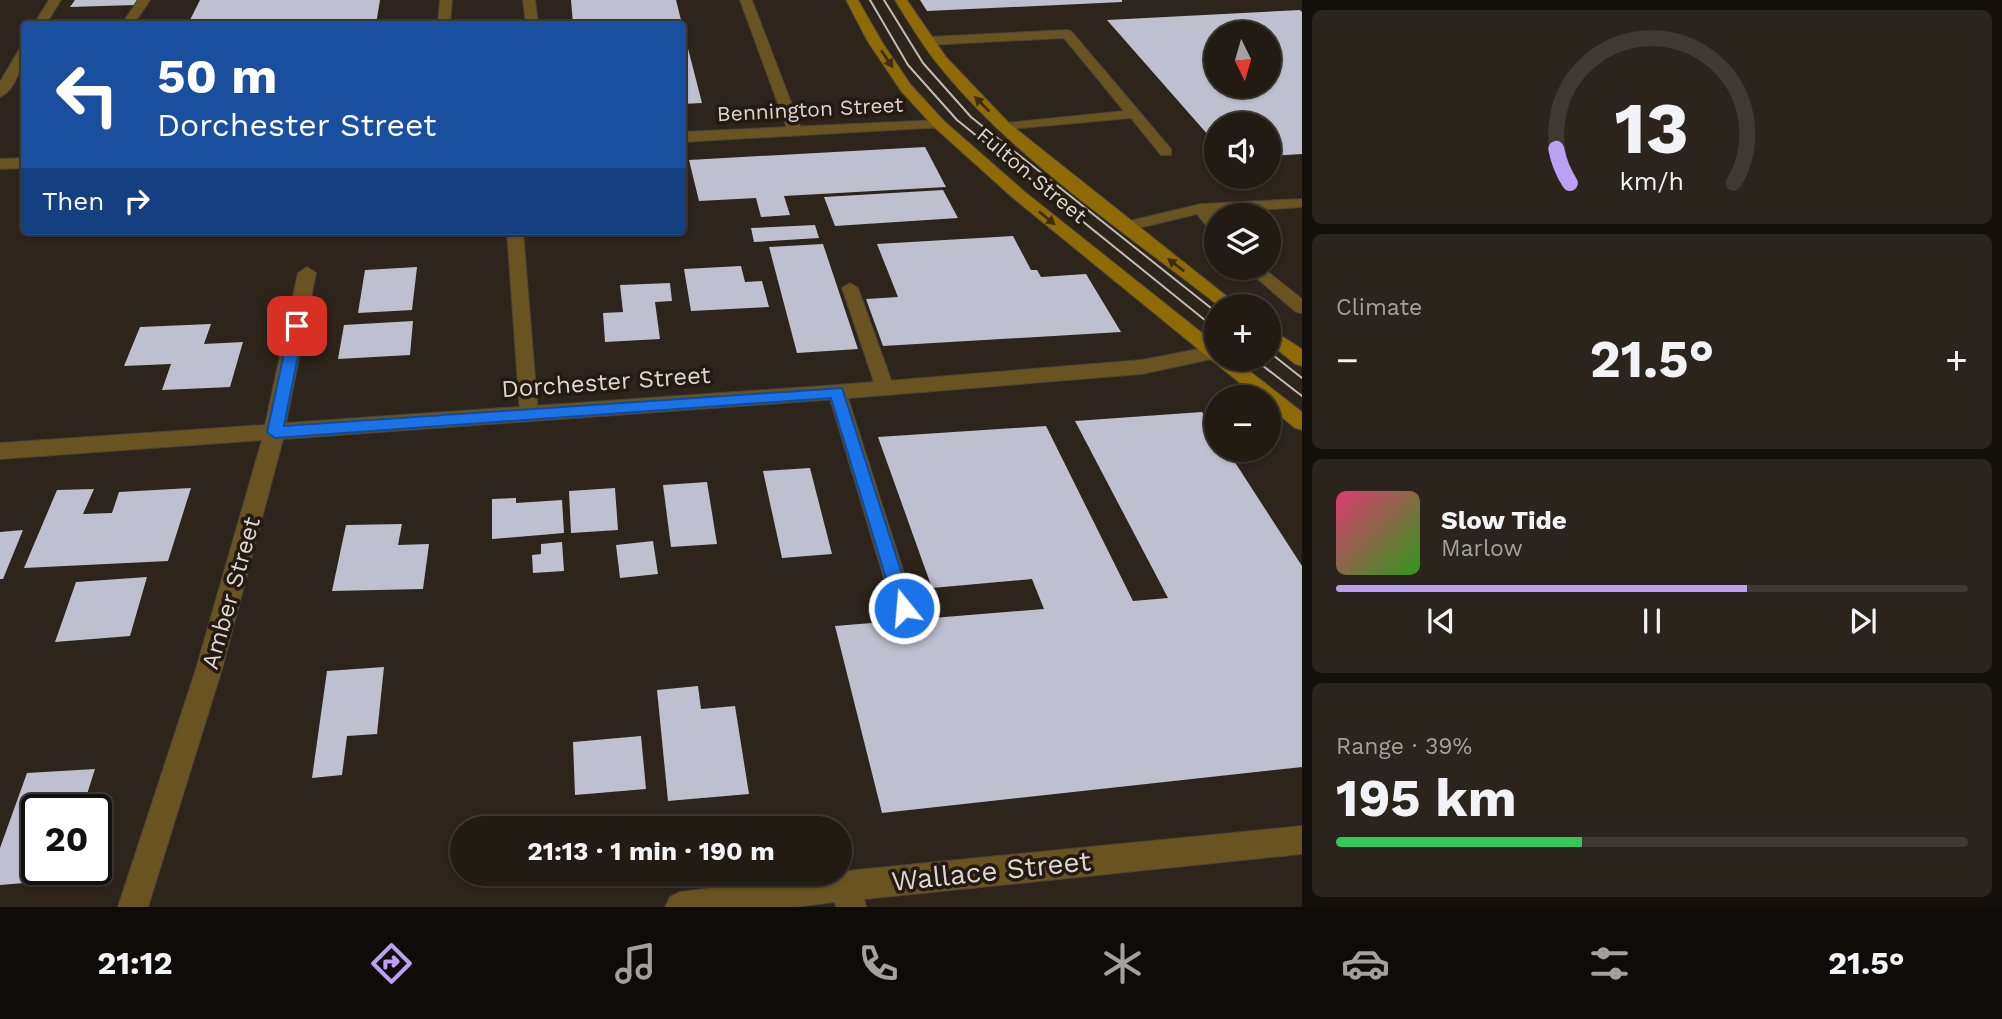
<!DOCTYPE html>
<html lang="en">
<head>
<meta charset="utf-8">
<style>
  body { margin:0; font-family:"Work Sans",sans-serif; background:#2a241d; color:#f1f3f6; height:100vh; display:flex; flex-direction:column; font-size:26px; white-space:nowrap }
  * { box-sizing:border-box; margin:0 }
  p { font-size:23px; color:#a2a1a0 }
  .icon { flex:none; width:38px; height:38px; fill:none; stroke:currentColor; stroke-width:2; stroke-linecap:round; stroke-linejoin:round }
  .map { position:relative; flex:1; overflow:hidden }
  .side { display:flex; flex-direction:column; gap:10px; padding:10px; background:#130f0b; width:700px }
  .side>* { flex:none }
  .top-card { position:absolute; left:21px; top:21px; width:665px; height:214px; border-radius:7px; box-shadow:0 2px 5px #0004,0 0 0 2px #3f3934; background:#1a4fa0; color:#fff; overflow:hidden }
  .needle { width:46px; rotate:175deg }
  .fabs { position:absolute; left:1204px; top:21px; display:grid; gap:14px }
  .fabs a { display:grid; place-items:center; width:77px; height:77px; border-radius:50%; background:#221b14; box-shadow:0 2px 5px #0004,0 0 0 2px #3f3934; font-size:35px }
  .speed { position:absolute; left:21px; top:794px; display:flex; gap:14px; font-size:35px; font-weight:700; text-align:center }
  .speed>* { display:grid; place-content:center; width:91px; height:91px; border-radius:50%; background:#221b14; box-shadow:0 2px 5px #0004,0 0 0 2px #3f3934; line-height:1 }
  .speed .limit { border:4px solid #111; border-radius:10px; background:#fff; color:#111 }
  .pin { position:absolute; display:grid; place-items:center; width:60px; height:60px; color:#fff; margin:-30px; border-radius:14px; box-shadow:0 4px 10px #0006 }
  .me { position:absolute; width:77px; margin:-38px; rotate:343deg; stroke-linejoin:round; filter:drop-shadow(0 0 5px #0008) }
  .turn { display:flex; align-items:center; gap:24px; height:147px; padding:0 21px; font-size:32px }
  .turn .icon { width:91px; height:91px; stroke-width:2.5 }
  .turn b { display:block; font-size:49px; line-height:60px }
  .then { display:flex; align-items:center; height:66px; padding:0 21px; background:#0003; gap:14px; font-size:26px }
  .big { font-size:52px; font-weight:700; line-height:1.1 }
  .side .widget { flex:1; display:flex; flex-direction:column; justify-content:center; gap:10px; min-width:0; padding:0 24px; border-radius:10px; background:#2a241d }
  .side .dial { align-items:center; gap:0 }
  .dial svg { height:182px; overflow:visible; fill:none; stroke:#3f3934; stroke-width:7; stroke-linecap:round; text-anchor:middle }
  .dial text { fill:#f1f3f6; stroke:none }
  .song { display:flex; align-items:center; gap:21px }
  .cover { width:84px; height:84px; border-radius:10px; background:linear-gradient(135deg,hsl(340 70% 55%),hsl(110 70% 35%)) }
  .played { height:7px; border-radius:4px; background:linear-gradient(90deg,#bca0f2 65%,#3f3934 65%) }
  .keys { display:flex; justify-content:space-around; direction:ltr }
  .heat { display:flex; justify-content:space-between; align-items:center; font-size:38px; direction:ltr }
  .charge { height:10px; border-radius:5px; background:linear-gradient(90deg,#34c759 39%,#3f3934 0) }
  .trip { position:absolute; left:450px; top:816px; width:402px; height:70px; border-radius:35px; background:#221b14; box-shadow:0 2px 5px #0004,0 0 0 2px #3f3934; font-weight:700; line-height:70px; text-align:center }
  .menu { display:flex; height:112px; justify-content:space-around; align-items:center; background:#0e0b08; color:#a2a1a0 }
  .menu .icon { width:49px; height:49px }
  .menu .current { color:#bca0f2 }
  .menu b { font-size:32px; color:#f1f3f6 }
  main { display:flex; flex:1; min-height:0 }
  .map>svg:first-child { display:block }
</style>
</head>
<body>
<main>
<div class="map">
<svg width="1302" height="907" viewBox="0 0 1302 907">
  <rect width="100%" height="100%" fill="#2d241b"/>
  <g fill="#bfc0cf" fill-rule="evenodd">
    <polygon points="75,0 138,0 135,5 70,7"/>
    <polygon points="200,0 380,0 376,24 188,24"/>
    <polygon points="571,0 676,0 682,24 573,24"/>
    <polygon points="920,0 1122,0 1122,2 927,11"/>
    <path d="M1300 10 1302 12V154L1269 156V124H1216V144L1107 20ZM1216 33H1269V86H1216Z"/>
    <polygon points="682,29 683,29 702,103 682,104"/>
    <polygon points="925,147 946,187 784,196 790,215 761,217 756,198 699,201 689,160"/>
    <polygon points="943,190 958,218 835,226 824,197"/>
    <polygon points="815,225 819,238 754,242 751,228"/>
    <polygon points="1013,236 1031,270 1037,270 1041,277 1086,274 1121,332 883,346 866,299 898,297 877,244"/>
    <polygon points="823,244 858,349 797,353 769,247"/>
    <polygon points="741,266 745,282 762,281 769,307 691,311 684,269"/>
    <polygon points="417,267 412,310 358,313 365,270"/>
    <polygon points="670,283 672,301 655,302 660,339 605,342 603,313 623,312 620,285"/>
    <polygon points="413,321 410,355 338,359 344,325"/>
    <polygon points="211,324 204,344 243,342 230,387 162,390 171,364 124,366 140,327"/>
    <polygon points="1202,412 1216,434 1216,450 1227,450 1302,566 1302,767 882,813 835,626 1044,609 1032,579 932,588 878,437 1046,426 1133,601 1168,598 1075,421"/>
    <polygon points="810,468 832,554 782,558 763,471"/>
    <polygon points="707,482 717,544 671,547 663,485"/>
    <polygon points="191,488 168,561 24,568 57,490 94,489 83,514 112,513 119,492"/>
    <polygon points="615,488 618,530 571,533 569,491"/>
    <polygon points="516,498 516,503 562,500 564,533 492,539 492,499"/>
    <polygon points="402,524 398,545 429,544 423,589 332,591 346,525"/>
    <polygon points="23,530 3,579 0,579 0,532"/>
    <polygon points="653,541 658,574 620,578 616,545"/>
    <polygon points="562,542 564,571 533,573 532,555 541,554 541,544"/>
    <polygon points="147,577 130,636 55,642 76,582"/>
    <polygon points="384,667 377,734 347,736 342,775 312,778 327,671"/>
    <polygon points="698,686 701,709 735,706 749,794 668,801 657,690"/>
    <polygon points="641,736 646,789 575,795 573,742"/>
    <polygon points="95,769 82,810 37,810 37,870 64,870 61,880 0,885 0,848 27,773"/>
  </g>
  <g fill="none" stroke-linecap="round" stroke-linejoin="round">
    <g stroke="#494138" stroke-width="2">
      <g id="lane">
        <polygon points="49,0 61,0 46,24 34,24"/>
        <polygon points="138,0 150,0 134,24 122,24"/>
        <polygon points="440,0 452,0 450,24 438,24"/>
        <polygon points="523,0 535,0 538,24 526,24"/>
        <polygon points="740,0 752,0 802,131 800,134 790,134 788,131"/>
        <polygon points="1067,30 1071,31 1171,149 1171,155 1161,155 1131,118 1000,130 1000,124 1005,123 1124,111 1064,38 928,45 922,41 928,37"/>
        <path d="M24 47C25 61 15 91 0 97V82L20 48Z"/>
        <polygon points="1302,199 1302,207 1212,213 1216,218 1216,233 1211,231 1197,214 1126,231 1118,226 1121,223 1201,204"/>
        <polygon points="507,231 523,231 538,414 536,419 522,419 520,414"/>
        <polygon points="1245,268 1263,268 1302,299 1302,313 1296,312"/>
        <polygon points="850,283 858,288 894,388 891,392 879,392 876,388 842,288"/>
        <polygon points="837,386 843,387 846,392 915,608 912,615 904,617 896,615 893,608 828,392 831,387"/>
      </g>
    </g>
    <g stroke="#494138" stroke-width="2">
      <g id="street">
        <polygon points="939,120 944,121 946,124 944,127 682,142 682,132"/>
        <polygon points="24,158 24,168 0,169 0,159"/>
        <polygon points="307,267 316,273 286,423 837,385 1142,360 1214,346 1216,358 1142,374 837,399 283,439 222,669 148,907 118,907 196,669 262,440 0,459 0,443 265,425 298,273"/>
        <polygon points="1302,826 1302,854 864,899 866,907 836,907 835,902 795,907 665,907 670,897 680,892 846,871"/>
      </g>
    </g>
    <g stroke="#494138" stroke-width="2">
      <g id="secondary">
        <polygon points="846,0 858,0 882,42 911,85 944,121 1025,192 1216,344 1216,359 1234,359 1302,412 1302,430 1295,428 1269,407 1269,397 1257,397 1013,198 934,127 901,91 868,42"/>
        <path d="M895 0H907L946 57 1010 124 1239 306H1219C1127 234 1008 154 936 62 921 43 908 21 895 0Z"/>
        <polygon points="1269,328 1302,349 1302,366 1295,364 1269,343"/>
      </g>
    </g>
    <use href="#lane" fill="#695321" fill-rule="evenodd"/>
    <use href="#street" fill="#695321" fill-rule="evenodd"/>
    <use href="#secondary" fill="#8f6b05" fill-rule="evenodd"/>
    <g stroke="#c4bdb7" stroke-width="2">
      <polyline points="870,0 908,65 957,120 1216,329"/>
      <polyline points="884,0 923,63 971,117 1216,312"/>
      <polyline points="1269,352 1302,378"/>
      <polyline points="1254,359 1302,396"/>
    </g>
  </g>
  <defs><path id="oneway-solid" d="M-6-.8H1V-3.2L6.5 0L1 3.2V.8H-6Z" transform="scale(1.75)"/></defs>
  <g fill="#3e2e0e">
    <use href="#oneway-solid" transform="translate(887 59) rotate(56)"/>
    <use href="#oneway-solid" transform="translate(982 104) rotate(-135)"/>
    <use href="#oneway-solid" transform="translate(1047 218) rotate(39)"/>
    <use href="#oneway-solid" transform="translate(1176 265) rotate(-142)"/>
  </g>
  <polygon fill="#1a73e8" stroke="#114b97" stroke-width="2" points="297,321 304,326 284,426 842,388 913,608 911,613 904,615 898,613 895,608 831,398 275,438 267,432 290,326"/>
  <g text-anchor="middle" dominant-baseline="central" stroke-width="7" stroke-linejoin="round" paint-order="stroke">
    <g font-size="21" fill="#ddd7d1" stroke="#231a11">
      <text transform="translate(810 109) rotate(-3)">Bennington Street</text>
      <text transform="translate(1032 175) rotate(40)">Fulton Street</text>
    </g>
    <g font-size="24" fill="#ddd7d1" stroke="#231a11">
      <text transform="translate(606 382) rotate(-4)">Dorchester Street</text>
      <text transform="translate(231 593) rotate(-74)">Amber Street</text>
    </g>
    <g font-size="28" fill="#ddd7d1" stroke="#231a11">
      <text transform="translate(991 871) rotate(-6)">Wallace Street</text>
    </g>
  </g>
</svg>
<div class="fabs">
<a><svg class="needle" viewBox="-14 -14 28 28"><path d="M0-13l5 13h-10z" fill="#e53935"/><path d="M0 13l5-13h-10z" fill="#a2a1a0"/></svg></a>
<a><svg class="icon" aria-label="sound" viewBox="0 0 24 24"><path d="M4 9h4l5-4v14l-5-4H4zM17 9q2 3 0 6"/></svg></a>
<a><svg class="icon" aria-label="layers" viewBox="0 0 24 24"><path d="M12 4l9 5-9 5-9-5zM3 14l9 5 9-5"/></svg></a>
<a>+</a>
<a>−</a>
</div>
<div class="speed"><div class="limit">20</div></div>
<div class="pin" style="left:297px;top:326px;background:#d93025"><svg class="icon" aria-label="arrive" viewBox="0 0 24 24"><path d="M6 21V4h12l-3 4 3 4H6"/></svg></div>
<svg class="me" style="left:904px;top:608px" viewBox="-20 -20 40 40"><circle r="17" fill="#1a73e8" stroke="#fff" stroke-width="3"/><path d="M0-11L8 9 0 5-8 9z" fill="#fff"/></svg>
<div class="trip">21:13 · 1 min · 190 m</div>
<div class="top-card">
<div class="turn"><svg class="icon" aria-label="left" viewBox="0 0 24 24"><path d="M17 20v-9H6M10 6l-5 5 5 5"/></svg><div><b>50 m</b>Dorchester Street</div></div>
<div class="then">Then<svg class="icon" aria-label="right" viewBox="0 0 24 24"><path d="M7 20v-9h11M14 6l5 5-5 5"/></svg></div>
</div>
</div>
<section class="side">
<div class="widget dial"><svg viewBox="0 0 100 80">
<path d="M14 69A42 42 0 1 1 86 69"/>
<path d="M14 69A42 42 0 0 1 8 54" stroke="#bca0f2"/>
<text x="50" y="56" font-size="32" font-weight="700">13</text>
<text x="50" y="72" font-size="11">km/h</text>
</svg></div>
<div class="widget"><p>Climate</p>
<div class="heat"><a>−</a><b class="big">21.5°</b><a>+</a></div>
</div>
<div class="widget">
<div class="song"><i class="cover"></i><div><b>Slow Tide</b><p>Marlow</p></div></div>
<div class="played"></div>
<div class="keys"><svg class="icon" aria-label="previous" viewBox="0 0 24 24"><path d="M18 5L8 12l10 7zM5 5v14"/></svg><svg class="icon" aria-label="pause" viewBox="0 0 24 24"><path d="M8 5v14M16 5v14"/></svg><svg class="icon" aria-label="next" viewBox="0 0 24 24"><path d="M6 5l10 7-10 7zM19 5v14"/></svg></div>
</div>
<div class="widget"><p>Range · 39%</p><b class="big">195 km</b><div class="charge"></div></div>
</section>
</main>
<nav class="menu">
<b>21:12</b>
<svg class="icon current" aria-label="directions" viewBox="0 0 24 24"><path d="M12 3l9 9-9 9-9-9zM9 14v-3h6M13 9l2 2-2 2"/></svg>
<svg class="icon" aria-label="music" viewBox="0 0 24 24"><path d="M9 18V5l10-2v13"/><circle cx="6" cy="18" r="3"/><circle cx="16" cy="16" r="3"/></svg>
<svg class="icon" aria-label="phone" viewBox="0 0 24 24"><path d="M5 4h4l2 5-3 2q2 4 5 5l2-3 5 2v4C11 20 4 13 5 4z"/></svg>
<svg class="icon" aria-label="climate" viewBox="0 0 24 24"><path d="M12 3v18M4 7l16 10M4 17L20 7"/></svg>
<svg class="icon" aria-label="car" viewBox="0 0 24 24"><path d="M5 17H2v-5l4-1 3-4h7l3 4 3 1v5h-3M9 17h6M6 11h13"/><circle cx="7" cy="17" r="2"/><circle cx="17" cy="17" r="2"/></svg>
<svg class="icon" aria-label="filters" viewBox="0 0 24 24"><path d="M4 7h16M4 17h16"/><circle cx="9" cy="7" r="2"/><circle cx="15" cy="17" r="2"/></svg>
<b>21.5°</b>
</nav>
</body>
</html>
